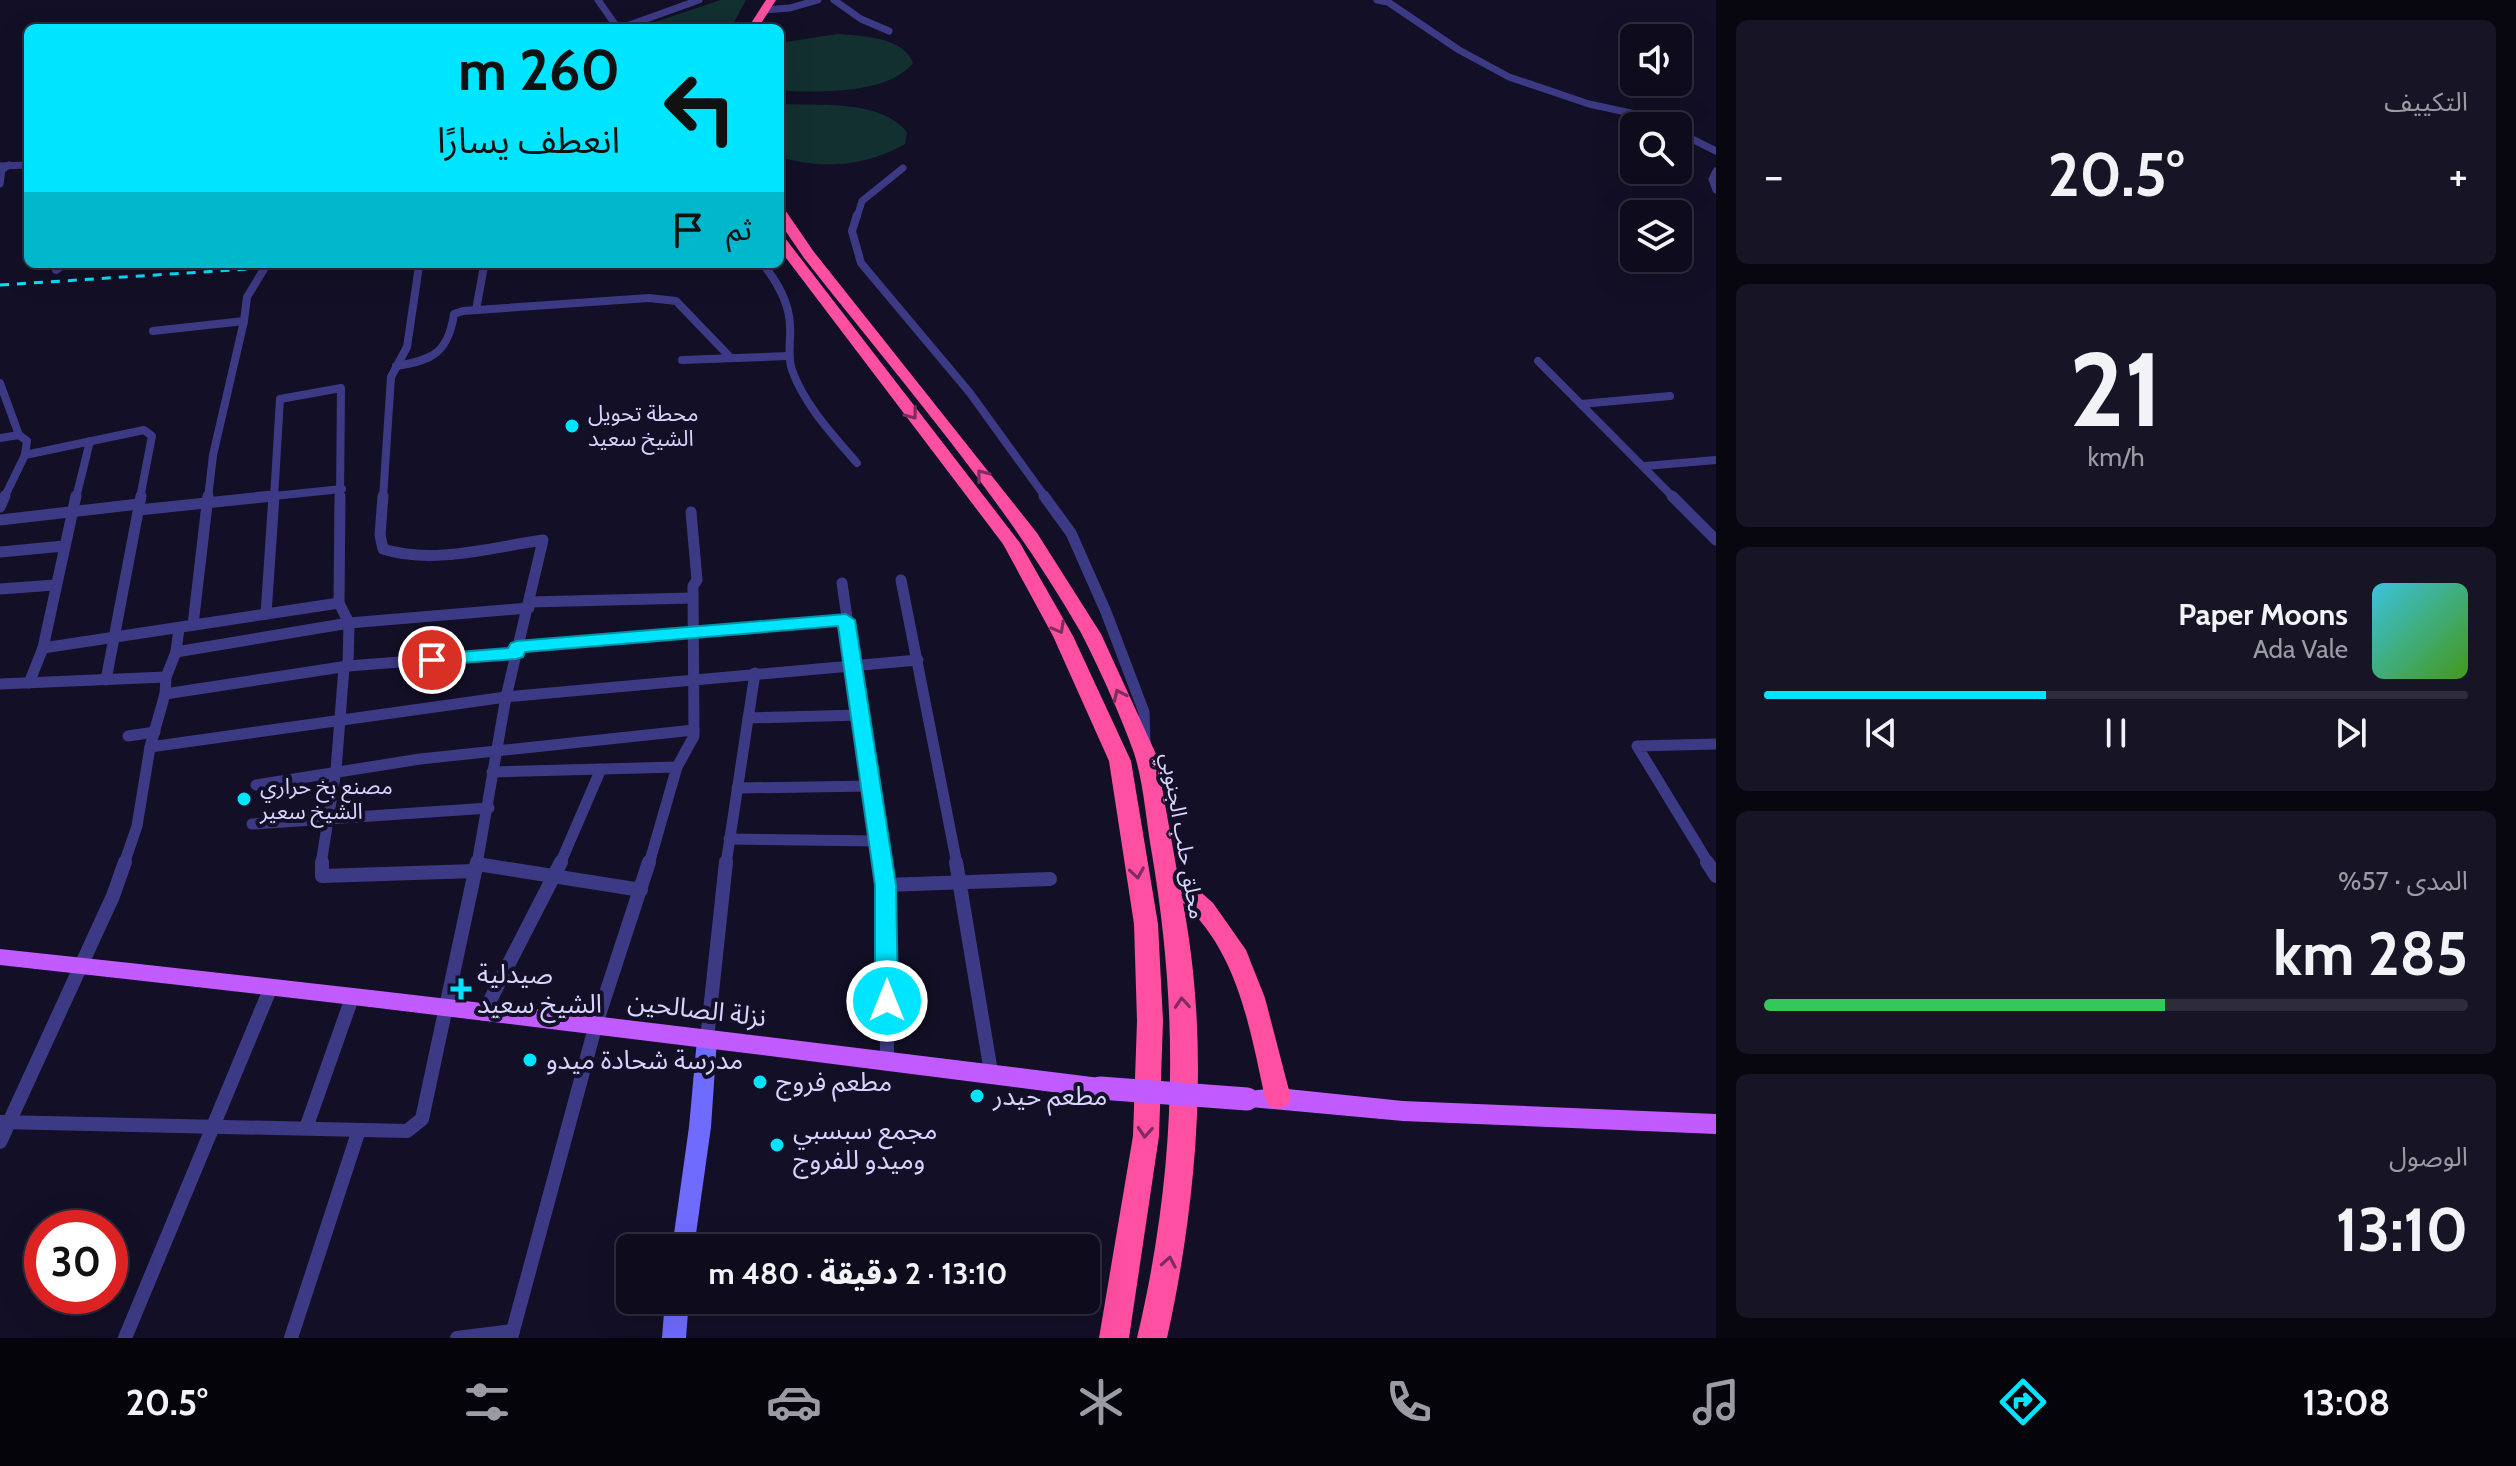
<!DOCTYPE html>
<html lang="ar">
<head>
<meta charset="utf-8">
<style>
  body { margin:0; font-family:Cabin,"Noto Sans Arabic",sans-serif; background:#171425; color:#f1f3f6; direction:rtl; height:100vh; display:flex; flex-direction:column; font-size:30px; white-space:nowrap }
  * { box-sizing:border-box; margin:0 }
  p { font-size:26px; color:#9b9ba3 }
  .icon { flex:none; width:44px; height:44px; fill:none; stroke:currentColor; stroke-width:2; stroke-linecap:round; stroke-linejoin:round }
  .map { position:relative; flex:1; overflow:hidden; direction:ltr }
  .panel { display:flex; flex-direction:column; gap:20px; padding:20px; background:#08060f; width:800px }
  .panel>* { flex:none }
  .hud { position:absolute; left:24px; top:24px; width:760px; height:244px; border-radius:12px; box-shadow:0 8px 32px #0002,0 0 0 2px #2e2b3b; direction:rtl; background:#00e5ff; color:#111; overflow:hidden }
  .buttons { position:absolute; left:1620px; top:24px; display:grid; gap:16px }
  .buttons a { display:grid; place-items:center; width:72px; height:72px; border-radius:12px; background:#0e0b1c; box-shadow:0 8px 32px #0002,0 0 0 2px #2e2b3b; font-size:40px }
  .speed { position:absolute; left:24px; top:1210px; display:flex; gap:16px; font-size:40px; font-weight:700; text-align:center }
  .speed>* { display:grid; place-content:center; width:104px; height:104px; border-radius:50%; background:#0e0b1c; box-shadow:0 8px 32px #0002,0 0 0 2px #2e2b3b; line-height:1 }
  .speed .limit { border:12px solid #d22; background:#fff; color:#111 }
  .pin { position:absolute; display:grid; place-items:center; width:68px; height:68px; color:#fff; margin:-34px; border:4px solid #fff; border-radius:50%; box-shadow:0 2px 8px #0007 }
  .me { position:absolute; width:88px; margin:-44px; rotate:0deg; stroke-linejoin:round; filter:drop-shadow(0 0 6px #0008) }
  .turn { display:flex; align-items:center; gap:28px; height:168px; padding:0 32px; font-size:36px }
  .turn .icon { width:104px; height:104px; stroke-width:2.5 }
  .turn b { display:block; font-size:56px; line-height:68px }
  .then { display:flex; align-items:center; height:76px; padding:0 32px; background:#0003; gap:16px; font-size:30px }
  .big { font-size:60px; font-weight:800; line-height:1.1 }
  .panel .widget { flex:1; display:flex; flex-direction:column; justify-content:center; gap:12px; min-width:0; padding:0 28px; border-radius:12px; background:#171425 }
  .panel .dial { align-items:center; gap:0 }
  .dial b { font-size:104px; line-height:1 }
  .song { display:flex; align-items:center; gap:24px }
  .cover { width:96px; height:96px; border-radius:12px; background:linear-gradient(135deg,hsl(190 70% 55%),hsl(100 70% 35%)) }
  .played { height:8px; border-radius:4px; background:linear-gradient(90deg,#00e5ff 40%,#2e2b3b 40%) }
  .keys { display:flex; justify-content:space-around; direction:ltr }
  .heat { display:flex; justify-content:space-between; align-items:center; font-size:44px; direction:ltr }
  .charge { height:12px; border-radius:6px; background:linear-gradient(90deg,#34c759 57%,#2e2b3b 0) }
  .trip { position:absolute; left:616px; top:1234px; width:484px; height:80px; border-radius:12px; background:#0e0b1c; box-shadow:0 8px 32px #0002,0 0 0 2px #2e2b3b; font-weight:800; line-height:80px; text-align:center; direction:rtl }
  .tabs { display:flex; height:128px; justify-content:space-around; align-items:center; background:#06040b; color:#9b9ba3 }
  .tabs .icon { width:56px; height:56px }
  .tabs .selected { color:#00e5ff }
  .tabs b { font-size:36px; color:#f1f3f6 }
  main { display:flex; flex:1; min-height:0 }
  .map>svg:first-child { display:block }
</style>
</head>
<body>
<main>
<section class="panel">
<div class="widget"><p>التكييف</p>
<div class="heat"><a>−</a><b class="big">20.5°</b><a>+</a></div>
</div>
<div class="widget dial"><b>21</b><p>km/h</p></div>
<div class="widget">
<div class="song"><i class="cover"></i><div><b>Paper Moons</b><p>Ada Vale</p></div></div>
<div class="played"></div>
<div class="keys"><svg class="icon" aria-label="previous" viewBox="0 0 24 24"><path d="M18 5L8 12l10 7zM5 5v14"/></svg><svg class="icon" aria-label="pause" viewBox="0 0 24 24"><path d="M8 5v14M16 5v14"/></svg><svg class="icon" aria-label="next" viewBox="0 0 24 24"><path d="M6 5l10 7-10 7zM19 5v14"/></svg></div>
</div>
<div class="widget"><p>المدى · 57%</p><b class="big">285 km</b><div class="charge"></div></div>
<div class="widget"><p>الوصول</p><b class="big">13:10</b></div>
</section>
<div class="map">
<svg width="1716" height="1338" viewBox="0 0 1716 1338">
  <rect width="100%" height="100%" fill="#130f26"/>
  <g fill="#12302f">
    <polygon points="721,0 746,0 731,28 637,28"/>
    <path d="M837 34C861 36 903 36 913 63 888 95 817 92 780 91V43Z"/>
    <path d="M780 104C819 106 880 99 907 132L905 144C867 166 822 170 780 157Z"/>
  </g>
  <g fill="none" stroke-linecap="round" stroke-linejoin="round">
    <g stroke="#3d3a85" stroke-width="7">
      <polyline points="598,0 617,27 621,28 699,0"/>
      <polyline points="834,0 861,19 889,31"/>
      <polyline points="1377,0 1388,2 1459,50 1509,77 1589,104 1649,117 1667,126"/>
      <polyline points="764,10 790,8 818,0"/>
      <polyline points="1678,132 1716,151"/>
      <polyline points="0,166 28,165"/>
      <polyline points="1716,171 1712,179 1716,190"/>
      <polyline points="0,184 2,170 9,165"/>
      <polyline points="857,217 862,201 903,168"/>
    </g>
    <g stroke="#3d3a85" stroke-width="8">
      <polyline points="857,215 852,231 861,263 970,393 1046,498"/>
      <path d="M763 264C777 282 790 303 790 327 791 341 787 356 792 370 805 406 833 435 857 463"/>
      <polyline points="56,270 64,264"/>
      <polyline points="476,310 484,266"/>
      <polyline points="153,331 244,321"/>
      <polyline points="682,360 788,356"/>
      <polyline points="1538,361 1674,498"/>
      <path d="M396 366C433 360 448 353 454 314L463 311 649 298 676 301 729 356"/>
      <polyline points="0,383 19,435"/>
      <polyline points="1581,404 1670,396"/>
      <polyline points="0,438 19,435 27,441 25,455 4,498"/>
      <polyline points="25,455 144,430 152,436 140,498"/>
      <polyline points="1645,466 1716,460"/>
      <polyline points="76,498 90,441"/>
      <polyline points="208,498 213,455 244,321 247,297 267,264"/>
      <polyline points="253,498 342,489"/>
      <polyline points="274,498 280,399 341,388 340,498"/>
      <polyline points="383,498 391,377 407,347 419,266"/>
    </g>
    <g stroke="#3d3a85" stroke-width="11">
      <polyline points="340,496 339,603 349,623 348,666"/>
      <path d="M383 496 380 535 383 549C433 565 493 547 543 540L506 697 477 864"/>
      <polyline points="1044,496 1071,533 1106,612 1144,712 1145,741"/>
      <polyline points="1672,496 1716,540"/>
      <polyline points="0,507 5,496"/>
      <polyline points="139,510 272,496"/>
      <polyline points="0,520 139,504"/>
      <polyline points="0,552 64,546"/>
      <polyline points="901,580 957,864"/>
      <polyline points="842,583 883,864"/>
      <polyline points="0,589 55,585"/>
      <polyline points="530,602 692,598"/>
      <polyline points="266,614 274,496"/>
      <polyline points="193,625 208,496"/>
      <polyline points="517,647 846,620"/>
      <polyline points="43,648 339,603"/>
      <polyline points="176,652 349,623 529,608"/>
      <polyline points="106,680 141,496"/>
      <polyline points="29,683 43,648 76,496"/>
      <polyline points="0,684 166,677"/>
      <polyline points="165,694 348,666 516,653"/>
      <polyline points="748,718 860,715"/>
      <polyline points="128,736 155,732"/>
      <polyline points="150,747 506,697 918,660"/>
      <polyline points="492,772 677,767"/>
      <polyline points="256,785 420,759 694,730"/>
      <polyline points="737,788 871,786"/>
      <polyline points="252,824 489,808"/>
      <polyline points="729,839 880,841"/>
      <polyline points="124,864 137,826 150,747 165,694 166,677 176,652 179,628"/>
      <polyline points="321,864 336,770 344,667"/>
      <polyline points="560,864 601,769"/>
      <polyline points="649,864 677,767 694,736 693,586 697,580 691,512"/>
      <polyline points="726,864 755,673"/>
      <polyline points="1709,864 1637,746 1716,744"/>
    </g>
    <g stroke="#3d3a85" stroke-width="14">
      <polyline points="322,862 322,876 475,871"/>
      <polyline points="883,862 886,885 887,1060"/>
      <polyline points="956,862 991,1072"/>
      <polyline points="1707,862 1716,876"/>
      <polyline points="477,864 641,890"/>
      <polyline points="886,885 1050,879"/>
      <polyline points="483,1014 561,862"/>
      <polyline points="707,1039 726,862"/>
      <polyline points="0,1122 407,1131 422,1119 477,862"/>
      <polyline points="306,1128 353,995"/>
      <polyline points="0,1142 113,896 125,862"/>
      <polyline points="125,1338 271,987"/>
      <polyline points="291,1338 359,1130"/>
      <polyline points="457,1338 513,1331"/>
      <polyline points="511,1338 596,1024 649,862"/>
    </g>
    <g fill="#6f6bff" fill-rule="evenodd">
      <polygon points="707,1031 714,1033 717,1039 711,1127 694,1248 672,1248 689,1127 697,1039 700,1033"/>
      <polygon points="665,1300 689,1300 686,1338 662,1338"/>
    </g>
    <g fill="#c25bff" fill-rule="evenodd">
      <path d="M0 949C367 988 734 1032 1100 1078L1108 1081 1112 1088 1108 1095 1100 1098C734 1051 367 1005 0 965Z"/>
      <polygon points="1278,1088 1403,1101 1716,1114 1716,1134 1403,1121 1239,1106 1235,1099 1239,1092"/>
    </g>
    <g fill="#ff4fa3" fill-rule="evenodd">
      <polygon points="766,0 776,0 758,28 748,28"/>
      <path d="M780 209 785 210 814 252 1037 533 1101 634 1156 754 1177 871 1213 903 1246 950 1265 998 1291 1098 1287 1106 1278 1109 1269 1106 1265 1098C1250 1029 1238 952 1183 903 1210 1045 1198 1197 1167 1338H1137C1176 1173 1180 1021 1152 854 1146 821 1144 784 1134 753 1122 718 1097 663 1080 631 1003 497 899 379 804 258L780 223Z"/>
      <polygon points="780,237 785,238 1020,543 1073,636 1131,761 1158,924 1163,1021 1159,1136 1129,1338 1099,1338 1133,1136 1137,1021 1134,924 1109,761 1053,636 1003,544 780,250"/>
    </g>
    <polyline stroke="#00e5ff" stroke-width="3" stroke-dasharray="9 8" stroke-linecap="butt" points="0,285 326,264"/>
    <polyline stroke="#c25bff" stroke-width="23" points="1100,1088 1247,1099"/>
  </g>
  <defs><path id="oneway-chevron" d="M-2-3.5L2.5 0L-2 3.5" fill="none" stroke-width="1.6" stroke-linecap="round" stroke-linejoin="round" transform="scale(2)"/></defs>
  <g stroke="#7d2c5e">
    <use href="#oneway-chevron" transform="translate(912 414) rotate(53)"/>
    <use href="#oneway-chevron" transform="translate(982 475) rotate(-128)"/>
    <use href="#oneway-chevron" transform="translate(1059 628) rotate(61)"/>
    <use href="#oneway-chevron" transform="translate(1119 695) rotate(-115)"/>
    <use href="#oneway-chevron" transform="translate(1137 873) rotate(81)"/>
    <use href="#oneway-chevron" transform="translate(1182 1003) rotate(-94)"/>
    <use href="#oneway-chevron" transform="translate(1145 1132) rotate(94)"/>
    <use href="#oneway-chevron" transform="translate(1169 1262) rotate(-80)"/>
  </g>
  <polygon fill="#00e5ff" stroke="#0095a6" stroke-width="2" points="846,614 855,620 896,885 898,1001 895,1007 887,1010 879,1007 875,1001 875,885 838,626 525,652 523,657 516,659 432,665 423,660 432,654 508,648 511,643 517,641"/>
  <g fill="#00e5ff" stroke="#130f26" stroke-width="3">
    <circle cx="572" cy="426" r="8"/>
    <circle cx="244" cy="799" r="8"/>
    <path d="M457 977h8v8h8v8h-8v8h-8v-8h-8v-8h8z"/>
    <circle cx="530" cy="1060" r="8"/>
    <circle cx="760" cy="1082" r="8"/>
    <circle cx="977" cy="1096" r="8"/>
    <circle cx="777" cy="1145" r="8"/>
  </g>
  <g text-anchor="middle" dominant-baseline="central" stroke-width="8" stroke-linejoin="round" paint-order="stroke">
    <g font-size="22" fill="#d9d4ff" stroke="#130f26" text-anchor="start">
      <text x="588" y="413">محطة تحويل<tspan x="588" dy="25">الشيخ سعيد</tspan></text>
      <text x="260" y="786">مصنع بخ حراري<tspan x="260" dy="25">الشيخ سعير</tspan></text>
    </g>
    <g font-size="22" fill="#d9d4ff" stroke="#130f26">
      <text transform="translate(1183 836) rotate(80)">محلق حلب الجنوبي</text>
    </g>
    <g font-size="26" fill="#d9d4ff" stroke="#130f26" text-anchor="start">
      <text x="477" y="974">صيدلية<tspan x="477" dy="30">الشيخ سعيد</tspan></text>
      <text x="546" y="1060">مدرسة شحادة ميدو</text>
      <text x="776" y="1082">مطعم فروج</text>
      <text x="993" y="1096">مطعم حيدر</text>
      <text x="793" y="1130">مجمع سبسبي<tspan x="793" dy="30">وميدو للفروج</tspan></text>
    </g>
    <g font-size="26" fill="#d9d4ff" stroke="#130f26">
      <text transform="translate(697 1009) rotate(7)">نزلة الصالحين</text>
    </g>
  </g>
</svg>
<div class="buttons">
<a><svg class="icon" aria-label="sound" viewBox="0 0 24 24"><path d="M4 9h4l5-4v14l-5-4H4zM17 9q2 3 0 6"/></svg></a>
<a><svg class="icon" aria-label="search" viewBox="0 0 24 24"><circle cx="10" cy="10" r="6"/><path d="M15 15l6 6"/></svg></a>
<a><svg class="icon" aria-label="layers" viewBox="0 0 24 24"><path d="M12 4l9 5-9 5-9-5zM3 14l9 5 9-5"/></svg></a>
</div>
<div class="speed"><div class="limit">30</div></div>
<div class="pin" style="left:432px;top:660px;background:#d93025"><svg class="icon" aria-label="arrive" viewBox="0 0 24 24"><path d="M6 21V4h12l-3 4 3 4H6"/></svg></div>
<svg class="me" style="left:887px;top:1001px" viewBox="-20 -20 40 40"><circle r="17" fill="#00e5ff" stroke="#fff" stroke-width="3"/><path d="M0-11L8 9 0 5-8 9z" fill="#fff"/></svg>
<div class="trip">13:10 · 2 دقيقة · 480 m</div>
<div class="hud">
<div class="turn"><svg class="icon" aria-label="left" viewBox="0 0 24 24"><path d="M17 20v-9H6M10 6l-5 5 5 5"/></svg><div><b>260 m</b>انعطف يسارًا</div></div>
<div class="then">ثم<svg class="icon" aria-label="arrive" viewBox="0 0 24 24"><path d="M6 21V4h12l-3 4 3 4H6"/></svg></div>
</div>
</div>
</main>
<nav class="tabs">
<b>13:08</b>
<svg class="icon selected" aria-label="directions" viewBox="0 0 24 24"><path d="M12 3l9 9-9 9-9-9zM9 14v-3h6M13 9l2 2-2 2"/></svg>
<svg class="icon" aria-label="music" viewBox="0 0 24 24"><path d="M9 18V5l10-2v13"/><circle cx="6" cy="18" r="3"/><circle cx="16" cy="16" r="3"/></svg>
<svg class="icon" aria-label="phone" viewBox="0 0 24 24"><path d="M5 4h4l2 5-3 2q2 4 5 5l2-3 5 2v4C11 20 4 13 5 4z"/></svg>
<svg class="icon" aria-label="climate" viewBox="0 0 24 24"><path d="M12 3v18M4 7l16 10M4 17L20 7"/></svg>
<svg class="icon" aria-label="car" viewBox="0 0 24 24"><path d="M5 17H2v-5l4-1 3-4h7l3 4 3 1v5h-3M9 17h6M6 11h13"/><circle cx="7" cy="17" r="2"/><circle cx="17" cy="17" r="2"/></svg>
<svg class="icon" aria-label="filters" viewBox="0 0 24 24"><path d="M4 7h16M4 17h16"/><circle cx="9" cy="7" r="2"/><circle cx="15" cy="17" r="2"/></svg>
<b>20.5°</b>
</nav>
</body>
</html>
